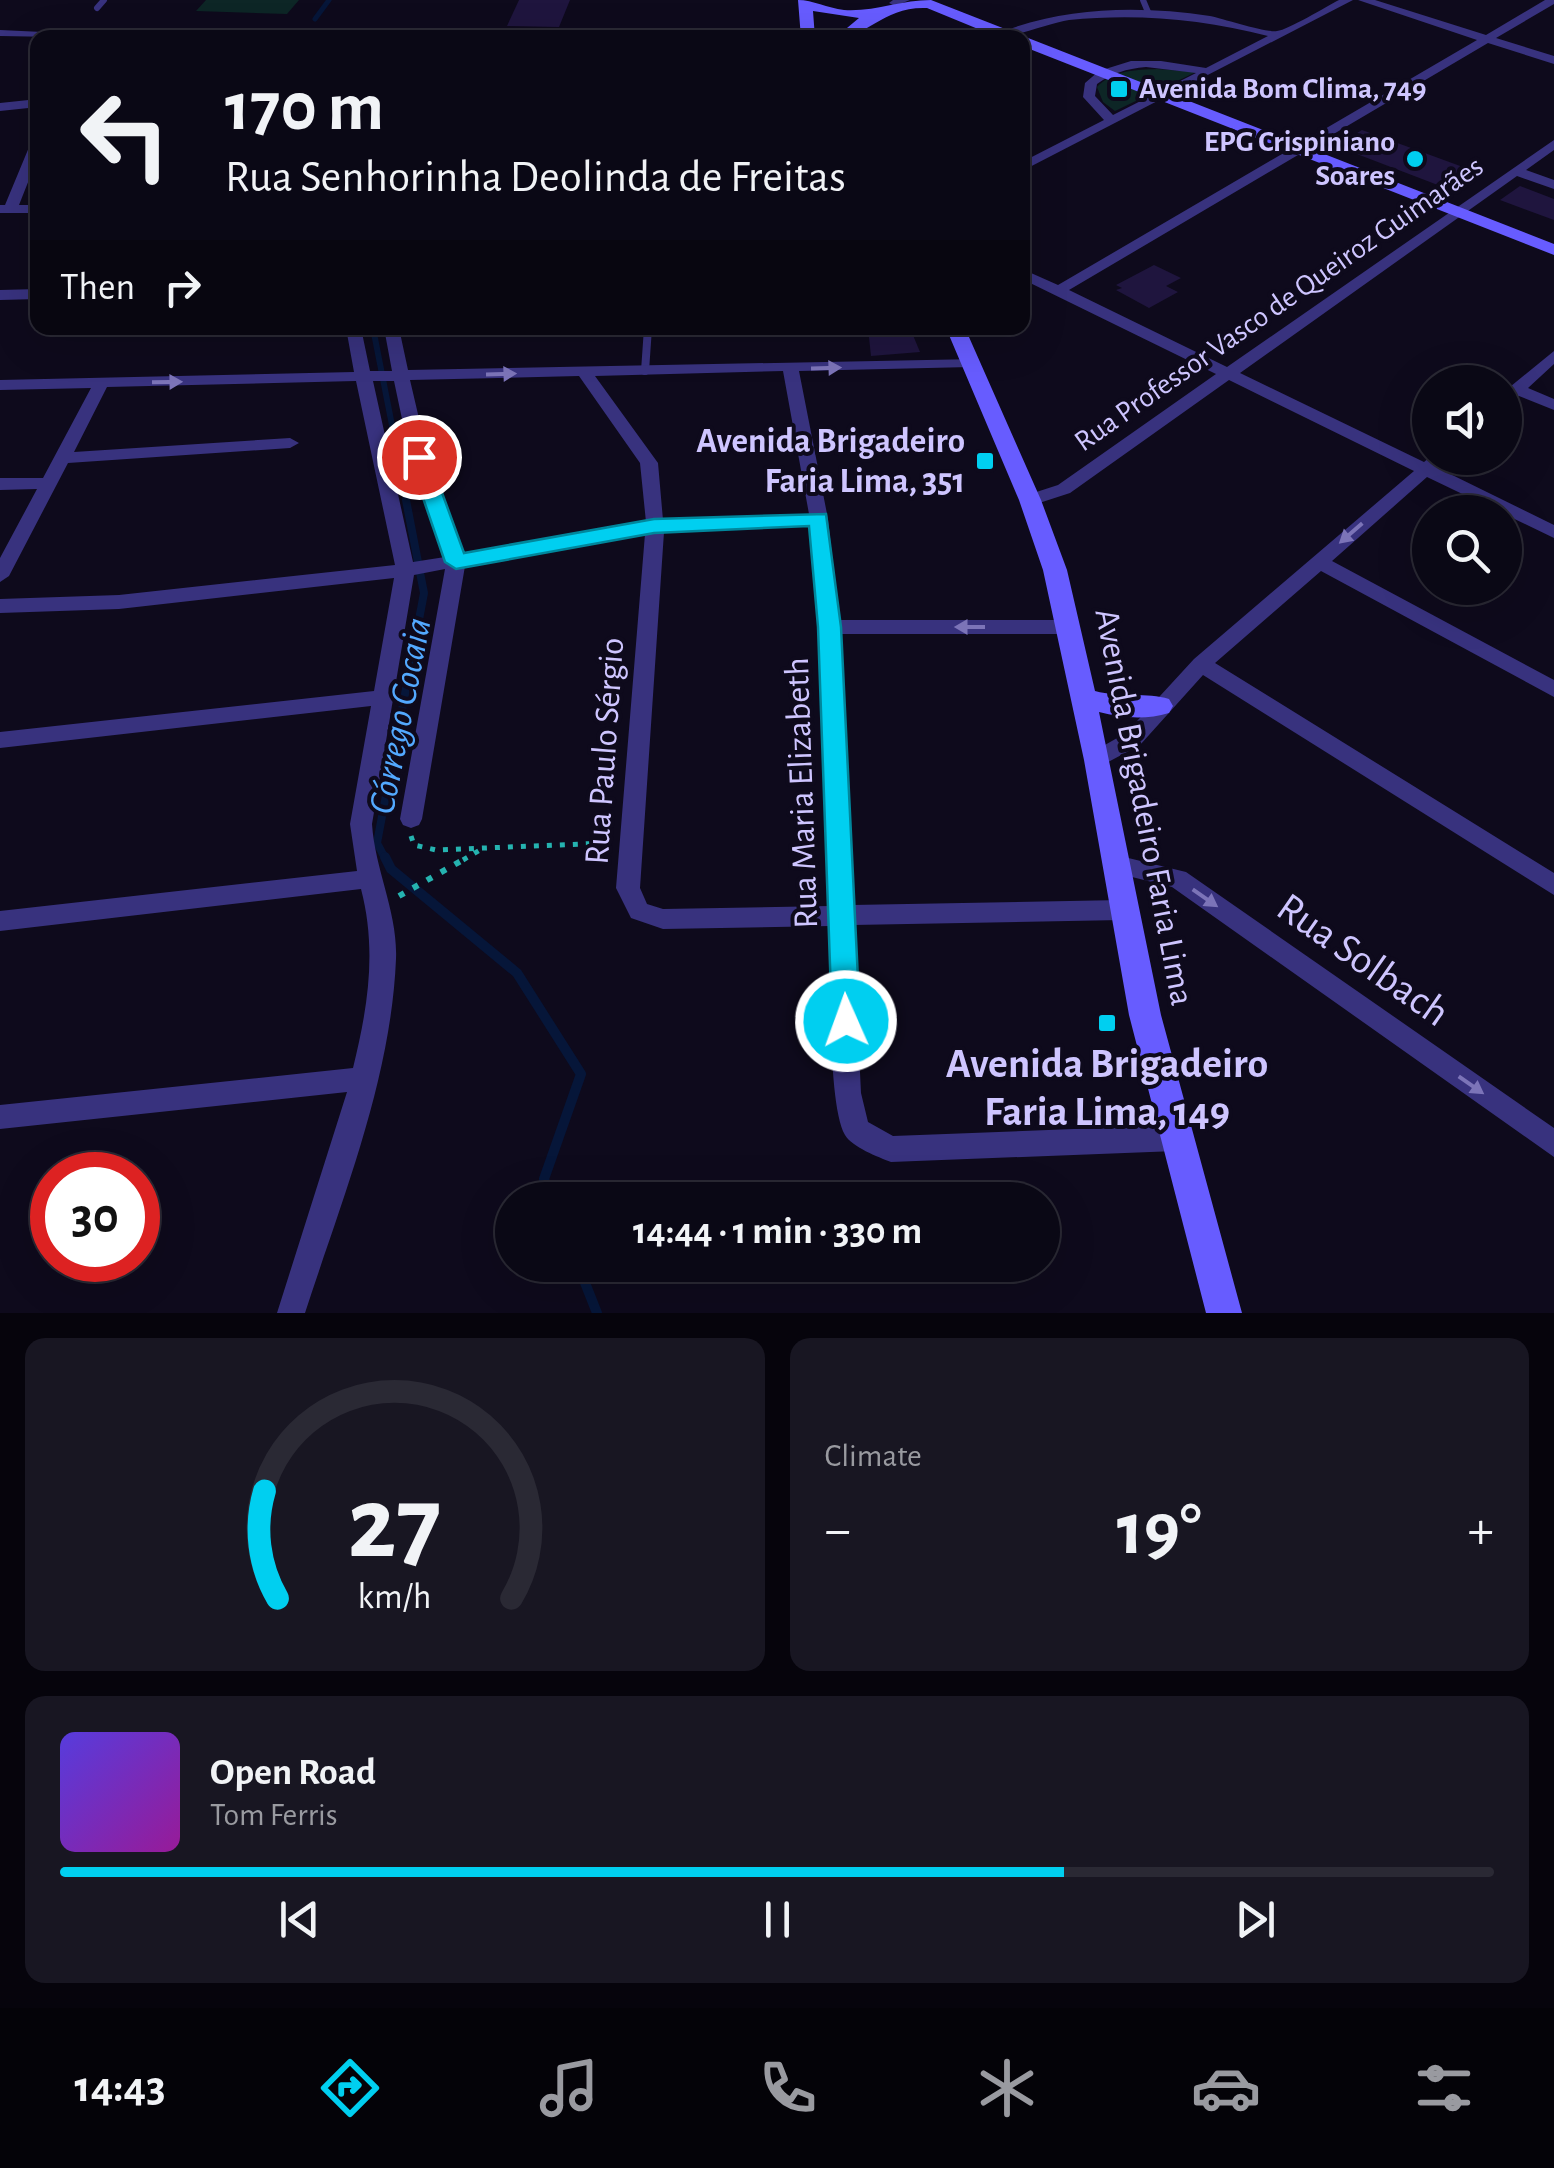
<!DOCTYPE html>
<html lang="en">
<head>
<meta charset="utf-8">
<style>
  body { margin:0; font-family:"Alegreya Sans",sans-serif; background:#181622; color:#f1f3f6; height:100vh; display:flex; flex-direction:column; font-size:38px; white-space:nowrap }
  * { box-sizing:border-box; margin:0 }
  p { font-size:32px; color:#999aa0 }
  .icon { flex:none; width:55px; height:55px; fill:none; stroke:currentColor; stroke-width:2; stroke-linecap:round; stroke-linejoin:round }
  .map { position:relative; height:1313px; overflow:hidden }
  .sheet { display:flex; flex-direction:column; gap:25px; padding:25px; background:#06040c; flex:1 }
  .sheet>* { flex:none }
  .top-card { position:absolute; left:30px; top:30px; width:1000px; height:305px; border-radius:20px; box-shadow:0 10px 40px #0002,0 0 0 2px #2a2934; background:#0a0815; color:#f1f3f6; overflow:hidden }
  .buttons { position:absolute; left:1412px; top:365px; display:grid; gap:20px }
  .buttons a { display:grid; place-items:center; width:110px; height:110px; border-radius:50%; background:#0a0815; box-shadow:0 10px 40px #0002,0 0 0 2px #2a2934; font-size:50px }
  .speed { position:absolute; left:30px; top:1152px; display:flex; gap:20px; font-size:50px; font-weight:700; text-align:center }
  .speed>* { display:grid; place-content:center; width:130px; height:130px; border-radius:50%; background:#0a0815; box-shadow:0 10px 40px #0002,0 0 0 2px #2a2934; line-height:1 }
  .speed .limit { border:15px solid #d22; background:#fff; color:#111 }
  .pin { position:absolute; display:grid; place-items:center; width:85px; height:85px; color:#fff; margin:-42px; border:5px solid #fff; border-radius:50%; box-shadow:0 2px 10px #0007 }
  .me { position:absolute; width:110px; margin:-55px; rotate:358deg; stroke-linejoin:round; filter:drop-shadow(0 0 8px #0008) }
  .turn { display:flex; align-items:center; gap:35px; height:210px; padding:0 30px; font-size:45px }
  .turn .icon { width:130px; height:130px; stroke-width:2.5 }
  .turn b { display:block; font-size:70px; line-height:85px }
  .then { display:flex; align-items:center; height:95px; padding:0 30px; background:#0003; gap:20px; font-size:38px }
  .big { font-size:75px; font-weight:700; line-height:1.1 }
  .sheet .tile { flex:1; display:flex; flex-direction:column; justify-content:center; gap:15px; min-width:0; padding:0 35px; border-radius:20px; background:#181622 }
  .sheet .dial { align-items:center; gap:0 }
  .dial svg { height:260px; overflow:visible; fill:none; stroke:#2a2934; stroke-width:7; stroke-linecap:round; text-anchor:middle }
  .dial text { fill:#f1f3f6; stroke:none }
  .song { display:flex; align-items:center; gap:30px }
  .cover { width:120px; height:120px; border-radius:15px; background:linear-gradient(135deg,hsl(250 70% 55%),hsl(300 70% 35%)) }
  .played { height:10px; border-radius:5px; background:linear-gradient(90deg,#00cff0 70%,#2a2934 70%) }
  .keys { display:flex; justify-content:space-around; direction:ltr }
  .heat { display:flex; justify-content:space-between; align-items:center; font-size:55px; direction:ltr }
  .sheet .tiles { flex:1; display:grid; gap:25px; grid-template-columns:1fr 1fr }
  .tile:last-child { grid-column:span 2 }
  .trip { position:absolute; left:495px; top:1182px; width:565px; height:100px; border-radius:50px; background:#0a0815; box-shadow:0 10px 40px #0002,0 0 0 2px #2a2934; font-weight:700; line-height:100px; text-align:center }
  .tab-bar { display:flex; height:160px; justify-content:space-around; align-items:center; background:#040308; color:#999aa0 }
  .tab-bar .icon { width:70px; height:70px }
  .tab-bar .current { color:#00cff0 }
  .tab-bar b { font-size:45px; color:#f1f3f6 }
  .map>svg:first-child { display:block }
</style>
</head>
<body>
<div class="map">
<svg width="1554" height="1313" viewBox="0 0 1554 1313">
  <rect width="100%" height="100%" fill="#0e0a1c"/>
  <g fill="#0d2626">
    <polygon points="206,0 299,0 287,14 196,11"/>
    <path d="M1157 69 1196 72 1115 111 1103 102 1097 87C1113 70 1135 70 1157 69Z"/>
  </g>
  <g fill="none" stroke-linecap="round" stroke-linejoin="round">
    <polyline stroke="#061639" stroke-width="5" points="315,19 329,0"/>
    <polyline stroke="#061639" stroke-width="6" points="373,328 407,502"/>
    <polyline stroke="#061639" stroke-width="8" points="386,860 377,843 424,593 406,500"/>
    <g stroke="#061639" stroke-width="10">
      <polyline points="385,857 391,869 517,973 581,1074 544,1179 552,1200"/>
      <polyline points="578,1265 597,1313"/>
    </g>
  </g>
  <g fill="#1f153e">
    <polygon points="519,0 570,0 559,27 507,26"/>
    <polygon points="1362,130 1482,174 1456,192 1336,146"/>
    <polygon points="1520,186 1554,199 1554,220 1500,200"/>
    <polygon points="1154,265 1181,278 1166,286 1178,292 1149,308 1116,290 1122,288 1116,285"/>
    <polygon points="868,328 910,328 920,352 871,356"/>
  </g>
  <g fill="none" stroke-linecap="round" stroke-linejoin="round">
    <g stroke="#25b3b0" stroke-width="5" stroke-dasharray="5 8" stroke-linecap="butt">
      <polyline points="411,836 414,845 436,850 607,843"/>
      <polyline points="463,860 480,850"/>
    </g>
    <polyline stroke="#25b3b0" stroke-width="6" stroke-dasharray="6 10" stroke-linecap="butt" points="399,896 468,857"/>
    <g stroke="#38327e" stroke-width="6">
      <polyline points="1143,0 1148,12"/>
      <polyline points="97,8 104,0"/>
    </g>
    <polyline stroke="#38327e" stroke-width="8" points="645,371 648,328"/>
    <g fill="#38327e" fill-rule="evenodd">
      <polygon points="893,0 910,0 895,6 889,3"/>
      <path d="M1339 0H1353L1022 171V162L1104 120 1083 97 1085 83 1099 71 1131 61H1161L1206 68 1268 36C1203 19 1136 13 1069 20 1048 23 1004 42 991 36 1061 7 1135 5 1210 16 1224 19 1266 33 1277 31 1288 30 1327 6 1339 0ZM1146 67 1196 73 1113 115 1095 96 1097 84C1112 73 1126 69 1146 67Z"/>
      <polygon points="1358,0 1375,0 1486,35 1545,0 1554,0 1554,4 1496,38 1554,56 1554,64 1488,43 1069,290 1227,367 1554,140 1554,150 1526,170 1554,180 1554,189 1517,176 1240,373 1424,462 1430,457 1447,458 1438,468 1554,525 1554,538 1427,477 1332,561 1554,680 1554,697 1321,571 1215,663 1554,873 1554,895 1203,675 1140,745 1097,768 1089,766 1086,760 1089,754 1126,733 1194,659 1414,471 1229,380 1070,493 1030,506 1021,500 1024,496 1058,485 1216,374 1022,279 1022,269 1058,285 1477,40"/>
      <polygon points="0,30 107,35 112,38 0,36"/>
      <polygon points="38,99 38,107 0,111 0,103"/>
      <polygon points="38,136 38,157 19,205 38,205 38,213 0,213 0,205 5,205 32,140"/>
      <polygon points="38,289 38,299 0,300 0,290"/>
      <path d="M346 328H361L370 371H392L384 328H399L408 370 977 359V365L971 367 799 371 828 519 839 620H1067L1077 627 1067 634H840L852 905 1122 900 1130 903 1134 910 1130 917 1122 920 853 925 861 1093 868 1122 893 1136 1176 1125 1185 1129 1189 1138 1185 1147 1176 1151 891 1162C878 1157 852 1147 845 1135 827 1103 831 969 830 926L663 929 631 918 616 888 645 534 465 566 422 819 419 825 411 828 403 825 400 819 445 569 414 575 372 824C375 870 398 913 396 959 391 1080 342 1199 305 1313H277L347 1092 0 1129V1105L353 1068C368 1007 377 950 361 889L0 931V911L357 871 350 824 371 706 0 748V732L374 691 394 578 119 609 0 613V599L119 595 395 565 356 381 107 387 74 452 290 438 299 443 290 448 68 463 9 576 0 582V558L37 489 0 490V478H43L91 388 0 390V380L354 372ZM783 371 809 514 663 520 658 463 595 376ZM579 376 640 463 646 522 462 554 428 457 410 380ZM373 381H394L410 457 445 557 413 562ZM811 525 820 627 829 906 663 909 647 904 640 888 664 532Z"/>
      <polygon points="1554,351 1554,364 1528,388 1554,399 1554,410 1519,396 1505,405 1505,391"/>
      <polygon points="1116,855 1186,872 1554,1128 1554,1157 1172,887 1108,871 1105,864 1108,857"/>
    </g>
    <g fill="#675cff" fill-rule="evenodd">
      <path d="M798 0C813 0 827 8 844 10 874 12 901 0 931 0L1554 244V255L1022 46V38H1000L927 8C883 6 868 38 835 38L859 18 813 11 815 38H801Z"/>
      <path d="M946 328H965L1041 500 1067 570 1095 691C1121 698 1147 692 1169 699L1173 706 1169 713C1146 720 1122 718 1099 712L1161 1015 1242 1313H1206L1129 1015 1084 760 1043 570 1019 500Z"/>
    </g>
  </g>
  <defs><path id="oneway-solid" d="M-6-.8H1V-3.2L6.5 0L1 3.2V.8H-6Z" transform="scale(2.5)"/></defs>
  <g fill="#7c74b8">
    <use href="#oneway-solid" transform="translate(826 368) rotate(-2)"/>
    <use href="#oneway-solid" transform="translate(501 374) rotate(-2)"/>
    <use href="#oneway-solid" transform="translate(167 382) rotate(-1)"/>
    <use href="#oneway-solid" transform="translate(1351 533) rotate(139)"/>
    <use href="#oneway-solid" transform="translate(970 627) rotate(-180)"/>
    <use href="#oneway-solid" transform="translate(1205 898) rotate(35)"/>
    <use href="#oneway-solid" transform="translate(1471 1085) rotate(35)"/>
  </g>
  <polygon fill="#00cff0" stroke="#00879c" stroke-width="2.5" points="419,451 429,457 464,553 654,519 826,514 841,627 860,1021 856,1030 846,1034 836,1030 832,1021 818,627 809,526 654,533 456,569 445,562 409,457"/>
  <g fill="#00cff0" stroke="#0e0a1c" stroke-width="4">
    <rect x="1109" y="79" width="20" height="20" rx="5"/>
    <circle cx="1415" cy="159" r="10"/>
    <rect x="975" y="451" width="20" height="20" rx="5"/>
    <rect x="1097" y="1013" width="20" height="20" rx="5"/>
  </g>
  <g text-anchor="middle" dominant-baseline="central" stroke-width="8" stroke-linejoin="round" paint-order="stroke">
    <g font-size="30" font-weight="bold" fill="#cec5ff" stroke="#0e0a1c" text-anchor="start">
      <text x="1139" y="89">Avenida Bom Clima, 749</text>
      <text x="1395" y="142" text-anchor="end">EPG Crispiniano<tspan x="1395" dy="34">Soares</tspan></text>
    </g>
    <g font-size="30" fill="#cec5ff" stroke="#0e0a1c">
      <text transform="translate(1279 304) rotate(-35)">Rua Professor Vasco de Queiroz Guimarães</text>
    </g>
    <g font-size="35" font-weight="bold" fill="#cec5ff" stroke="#0e0a1c" text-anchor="end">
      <text x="965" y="441">Avenida Brigadeiro<tspan x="965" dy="40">Faria Lima, 351</tspan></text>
    </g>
    <g font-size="35" fill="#cec5ff" stroke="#0e0a1c">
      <text transform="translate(605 751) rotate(-86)">Rua Paulo Sérgio</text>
      <text transform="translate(802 793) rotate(-92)">Rua Maria Elizabeth</text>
      <text transform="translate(1144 807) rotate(79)">Avenida Brigadeiro Faria Lima</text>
    </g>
    <g font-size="38" font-style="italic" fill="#53a9ff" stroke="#0e0a1c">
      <text transform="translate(401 716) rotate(-79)">Córrego Cocaia</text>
    </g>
    <g font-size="42" fill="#cec5ff" stroke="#0e0a1c">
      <text transform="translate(1363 960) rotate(35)">Rua Solbach</text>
    </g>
    <g font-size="42" font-weight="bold" fill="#cec5ff" stroke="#0e0a1c">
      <text x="1107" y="1064">Avenida Brigadeiro<tspan x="1107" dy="48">Faria Lima, 149</tspan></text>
    </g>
  </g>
</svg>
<div class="buttons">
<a><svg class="icon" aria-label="sound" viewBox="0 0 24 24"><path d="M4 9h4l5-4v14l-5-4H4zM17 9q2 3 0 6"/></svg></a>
<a><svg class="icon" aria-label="search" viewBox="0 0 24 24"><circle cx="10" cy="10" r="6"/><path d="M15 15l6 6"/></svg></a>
</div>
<div class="speed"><div class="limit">30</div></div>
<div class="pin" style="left:419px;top:457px;background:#d93025"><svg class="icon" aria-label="arrive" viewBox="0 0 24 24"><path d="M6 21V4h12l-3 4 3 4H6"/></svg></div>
<svg class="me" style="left:846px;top:1021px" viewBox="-20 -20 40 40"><circle r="17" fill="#00cff0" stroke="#fff" stroke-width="3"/><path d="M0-11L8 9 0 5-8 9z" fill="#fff"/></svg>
<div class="trip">14:44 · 1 min · 330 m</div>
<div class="top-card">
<div class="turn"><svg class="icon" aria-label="left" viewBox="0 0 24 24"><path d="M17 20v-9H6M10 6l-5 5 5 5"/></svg><div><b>170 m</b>Rua Senhorinha Deolinda de Freitas</div></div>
<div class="then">Then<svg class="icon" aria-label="right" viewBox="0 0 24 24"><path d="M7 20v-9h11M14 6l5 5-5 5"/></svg></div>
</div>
</div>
<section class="sheet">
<div class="tiles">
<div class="tile dial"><svg viewBox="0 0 100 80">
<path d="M14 69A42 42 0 1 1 86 69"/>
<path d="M14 69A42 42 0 0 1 10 36" stroke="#00cff0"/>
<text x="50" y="56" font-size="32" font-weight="700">27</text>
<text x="50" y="72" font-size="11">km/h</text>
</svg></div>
<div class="tile"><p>Climate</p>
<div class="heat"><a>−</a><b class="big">19°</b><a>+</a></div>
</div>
<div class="tile">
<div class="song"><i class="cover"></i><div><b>Open Road</b><p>Tom Ferris</p></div></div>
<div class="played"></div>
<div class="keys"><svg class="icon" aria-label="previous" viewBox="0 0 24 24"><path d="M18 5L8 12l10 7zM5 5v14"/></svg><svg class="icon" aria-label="pause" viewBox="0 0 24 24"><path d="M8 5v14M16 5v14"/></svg><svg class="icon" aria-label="next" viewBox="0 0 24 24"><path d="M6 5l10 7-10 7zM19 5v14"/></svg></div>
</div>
</div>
</section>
<nav class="tab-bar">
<b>14:43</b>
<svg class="icon current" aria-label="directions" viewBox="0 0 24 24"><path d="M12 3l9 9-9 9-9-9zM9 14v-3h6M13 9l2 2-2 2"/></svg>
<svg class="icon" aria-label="music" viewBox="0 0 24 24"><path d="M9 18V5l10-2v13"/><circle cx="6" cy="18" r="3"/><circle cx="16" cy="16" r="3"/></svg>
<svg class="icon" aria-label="phone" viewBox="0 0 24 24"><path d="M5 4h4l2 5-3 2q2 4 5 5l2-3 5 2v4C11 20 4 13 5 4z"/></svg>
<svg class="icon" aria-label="climate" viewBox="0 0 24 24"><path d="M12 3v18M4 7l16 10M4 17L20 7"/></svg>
<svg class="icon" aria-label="car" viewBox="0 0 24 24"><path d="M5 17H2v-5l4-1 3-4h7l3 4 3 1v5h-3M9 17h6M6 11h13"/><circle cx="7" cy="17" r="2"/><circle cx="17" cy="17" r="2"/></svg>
<svg class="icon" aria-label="filters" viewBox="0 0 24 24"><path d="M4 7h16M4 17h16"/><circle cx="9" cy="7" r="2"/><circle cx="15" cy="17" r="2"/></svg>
</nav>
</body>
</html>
